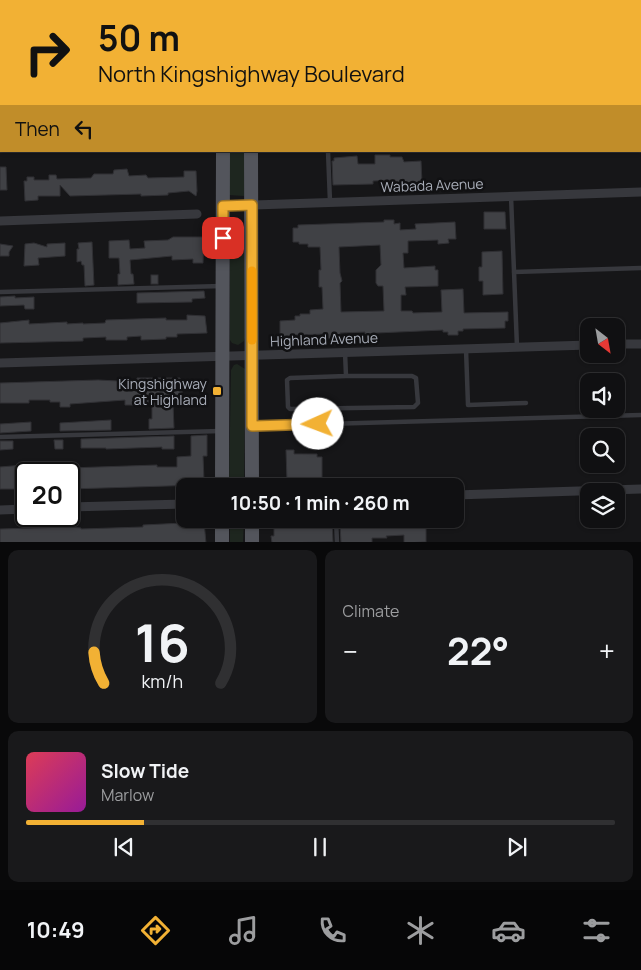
<!DOCTYPE html>
<html lang="en">
<head>
<meta charset="utf-8">
<style>
  body { margin:0; font-family:Manrope,sans-serif; background:#19191b; color:#f1f3f6; height:100vh; display:flex; flex-direction:column; font-size:19px; white-space:nowrap }
  * { box-sizing:border-box; margin:0 }
  p { font-size:16px; color:#9c9d9f }
  .icon { flex:none; width:28px; height:28px; fill:none; stroke:currentColor; stroke-width:2; stroke-linecap:round; stroke-linejoin:round }
  .map { position:relative; height:542px; overflow:hidden }
  .drawer { display:flex; flex-direction:column; gap:8px; padding:8px; background:#09090a; flex:1 }
  .drawer>* { flex:none }
  .top-card { position:absolute; left:0px; top:0px; width:641px; height:152px; box-shadow:0 1px 4px #0004,0 0 0 1px #303032; background:#f2b134; color:#111; overflow:hidden }
  .needle { width:32px; rotate:149deg }
  .fabs { position:absolute; left:580px; top:318px; display:grid; gap:10px }
  .fabs a { display:grid; place-items:center; width:45px; height:45px; border-radius:10px; background:#101012; box-shadow:0 1px 4px #0004,0 0 0 1px #303032; font-size:25px }
  .speed { position:absolute; left:15px; top:462px; display:flex; gap:10px; font-size:25px; font-weight:700; text-align:center }
  .speed>* { display:grid; place-content:center; width:65px; height:65px; border-radius:50%; background:#101012; box-shadow:0 1px 4px #0004,0 0 0 1px #303032; line-height:1 }
  .speed .limit { border:2px solid #111; border-radius:8px; background:#fff; color:#111 }
  .pin { position:absolute; display:grid; place-items:center; width:42px; height:42px; color:#fff; margin:-21px; border-radius:10px; box-shadow:0 2px 8px #0006 }
  .me { position:absolute; width:55px; margin:-28px; rotate:268deg; stroke-linejoin:round; filter:drop-shadow(0 0 4px #0008) }
  .turn { display:flex; align-items:center; gap:18px; height:105px; padding:0 15px; font-size:22px }
  .turn .icon { width:65px; height:65px; stroke-width:2.5 }
  .turn b { display:block; font-size:35px; line-height:42px }
  .then { display:flex; align-items:center; height:48px; padding:0 15px; background:#0003; gap:10px; font-size:19px }
  .big { font-size:38px; font-weight:700; line-height:1.1 }
  .drawer .widget { flex:1; display:flex; flex-direction:column; justify-content:center; gap:8px; min-width:0; padding:0 18px; border-radius:10px; background:#19191b }
  .drawer .dial { align-items:center; gap:0 }
  .dial svg { height:130px; overflow:visible; fill:none; stroke:#303032; stroke-width:7; stroke-linecap:round; text-anchor:middle }
  .dial text { fill:#f1f3f6; stroke:none }
  .song { display:flex; align-items:center; gap:15px }
  .cover { width:60px; height:60px; border-radius:8px; background:linear-gradient(135deg,hsl(350 70% 55%),hsl(300 70% 35%)) }
  .played { height:5px; border-radius:2px; background:linear-gradient(90deg,#f2b134 20%,#303032 20%) }
  .keys { display:flex; justify-content:space-around; direction:ltr }
  .heat { display:flex; justify-content:space-between; align-items:center; font-size:28px; direction:ltr }
  .drawer .tiles { flex:1; display:grid; gap:8px; grid-template-columns:1fr 1fr }
  .widget:last-child { grid-column:span 2 }
  .trip { position:absolute; left:176px; top:478px; width:288px; height:50px; border-radius:10px; background:#101012; box-shadow:0 1px 4px #0004,0 0 0 1px #303032; font-weight:700; line-height:50px; text-align:center }
  .tabs { display:flex; height:80px; justify-content:space-around; align-items:center; background:#060607; color:#9c9d9f }
  .tabs .icon { width:35px; height:35px }
  .tabs .current { color:#f2b134 }
  .tabs b { font-size:22px; color:#f1f3f6 }
  .map>svg:first-child { display:block }
</style>
</head>
<body>
<div class="map">
<svg width="641" height="543" viewBox="0 0 641 543">
  <rect width="100%" height="100%" fill="#161618"/>
  <g fill="#1e261f">
    <polygon points="229,151 244,151 244,196 229,195"/>
    <polygon points="234,221 241,222 244,228 245,338 244,341 238,345 232,343 230,340 230,227"/>
    <polygon points="237,364 245,369 244,486 229,486 231,370 234,365"/>
    <polygon points="230,519 244,519 243,542 230,542"/>
  </g>
  <g fill="#404145" stroke="#303034" fill-rule="evenodd">
    <polygon points="375,155 390,155 390,157 402,157 404,162 421,161 422,183 393,184 393,180 373,181 373,184 333,185 332,161 334,161 334,158 357,156 358,164 375,164"/>
    <polygon points="0,167 6,167 7,190 0,190"/>
    <polygon points="127,169 129,176 146,175 148,178 184,177 184,171 196,171 197,191 196,196 189,191 168,193 168,195 141,196 141,194 70,196 60,185 60,196 38,196 38,200 25,201 24,181 27,181 27,177 34,177 34,180 49,180 49,175 56,175 57,179 91,178 94,174 113,174 114,170"/>
    <polygon points="484,212 505,212 506,229 484,229"/>
    <path d="M384 220H394V224L400 223V230L416 229 415 224 455 222 456 239H448L449 243 438 244V240L408 241V253H403L404 268 435 266V270H438V286L405 287 406 295H401V311H412L413 313 442 312 441 290 463 289 464 313 508 312V321H505V328L463 329V331H458V335H448V332H443V330L376 333V336H365V332L340 333V338L325 339V334L293 335V336L280 337V321L295 320V316H300V314H310V310L323 309 322 287H319V270H321L320 247H308V244H299V242H293V228H298V225L384 222ZM380 245 381 265 376 270V283L378 286H383L384 311 341 312 340 283 342 281 340 273 339 247Z"/>
    <polygon points="173,237 204,237 203,263 193,263 193,259 172,260 172,256 130,260 131,274 133,274 134,284 118,285 118,274 120,274 119,258 109,258 109,241 129,240 130,249 145,248 144,241 168,240"/>
    <polygon points="92,242 94,285 85,286 84,265 82,265 81,261 77,262 77,249 79,249 78,243"/>
    <polygon points="34,243 47,247 47,244 65,243 65,256 38,258 39,265 24,266 25,244"/>
    <polygon points="0,244 13,246 9,252 9,256 0,256"/>
    <polygon points="502,251 503,294 483,295 483,281 479,281 479,267 482,267 482,252"/>
    <rect x="151" y="275" width="7" height="9"/>
    <polygon points="204,291 205,298 192,299 192,302 137,303 137,293"/>
    <polygon points="15,296 15,298 34,297 34,309 25,309 24,305 0,306 0,297"/>
    <polygon points="187,315 205,316 207,333 177,334 177,337 166,337 166,339 141,340 141,336 127,337 127,340 106,340 106,337 83,338 83,341 0,343 0,323 29,320 29,324 67,322 67,324 83,323 83,324 105,323 106,320 166,318 166,320 187,320"/>
    <polygon points="137,378 180,378 180,380 182,380 182,402 173,404 174,428 149,429 149,419 152,419 152,405 125,405 125,400 70,404 70,407 60,407 60,402 50,402 50,400 29,400 29,403 0,403 0,383 98,380 137,382"/>
    <polygon points="111,420 111,430 60,431 60,423"/>
    <polygon points="31,422 31,431 0,433 0,424"/>
    <rect x="297" y="430" width="23" height="10"/>
    <polygon points="207,435 207,456 203,456 204,481 199,481 199,485 69,489 69,468 157,465 157,467 177,467 177,457 191,456 191,436"/>
    <polygon points="174,436 174,449 162,449 162,447 106,449 106,448 81,448 81,439"/>
    <polygon points="54,440 63,440 63,449 55,449"/>
    <polygon points="0,441 13,441 13,449 0,450"/>
    <polygon points="286,450 294,450 294,454 317,454 317,457 322,457 322,479 287,481"/>
    <polygon points="36,464 38,466 39,474 26,474 26,489 0,489 0,467"/>
    <polygon points="318,519 332,519 333,542 272,543 271,536 274,536 274,528 293,527 293,523 318,523"/>
    <polygon points="365,520 426,520 426,542 404,543 404,535 386,536 387,538 372,538 372,543 341,543 340,524 360,523 365,522"/>
    <polygon points="204,522 206,543 0,543 0,529 69,527 81,528 81,529 143,527 143,525"/>
  </g>
  <g fill="none" stroke-linecap="round" stroke-linejoin="round">
    <g stroke="#37383d" stroke-width="4.5">
      <polyline points="322,0 323,1"/>
      <polyline points="640,117 641,117"/>
      <polyline points="0,147 1,147"/>
      <polyline points="328,151 330,202"/>
      <polyline points="511,196 517,347"/>
      <polyline points="514,272 641,268"/>
      <polyline points="0,292 222,286"/>
      <polyline points="466,349 468,405 526,403"/>
      <polyline points="345,352 346,376 290,378 287,380 288,407 290,409 414,407 418,403 416,378 412,376 346,376"/>
      <polyline points="255,426 641,415"/>
      <polyline points="0,437 221,431"/>
      <polyline points="336,519 337,543"/>
    </g>
    <g stroke="#37383d" stroke-width="9">
      <polyline points="640,40 641,40"/>
      <polyline points="0,73 1,73"/>
      <polyline points="223,206 641,192"/>
      <polyline points="0,221 197,214"/>
      <polyline points="616,344 641,344"/>
      <polyline points="0,363 589,345"/>
      <polyline points="455,495 641,489"/>
      <polyline points="69,507 185,504"/>
      <polyline points="0,510 26,509"/>
    </g>
    <g stroke="#53555c" stroke-width="14">
      <polyline points="220,0 220,1"/>
      <polyline points="249,0 249,1"/>
      <polyline points="251,151 252,486"/>
      <polyline points="222,486 223,151"/>
      <polyline points="222,543 222,519"/>
      <polyline points="252,543 252,519"/>
    </g>
  </g>
  <g fill="none" stroke-linecap="round" stroke-linejoin="round">
    <g stroke="#9d7322" stroke-width="12">
      <polyline id="route" points="223,238 223,206 252,205 252,426 318,424"/>
    </g>
    <use href="#route" stroke="#f2b134" stroke-width="9"/>
    <polyline stroke="#f59e0b" stroke-width="9" points="252,340 252,271"/>
  </g>
  <rect fill="#f2b134" stroke="#111113" stroke-width="2" x="212" y="386" width="10" height="10" rx="2.5"/>
  <g text-anchor="middle" dominant-baseline="central" stroke-width="5" stroke-linejoin="round" paint-order="stroke">
    <g font-size="14" fill="#a8adb8" stroke="#111113">
      <text transform="translate(432 185) rotate(-2)">Wabada Avenue</text>
      <text transform="translate(324 339) rotate(-2)">Highland Avenue</text>
    </g>
    <g font-size="14" fill="#a8adb8" stroke="#111113" text-anchor="end">
      <text x="207" y="383">Kingshighway<tspan x="207" dy="16">at Highland</tspan></text>
    </g>
  </g>
</svg>
<div class="fabs">
<a><svg class="needle" viewBox="-14 -14 28 28"><path d="M0-13l5 13h-10z" fill="#e53935"/><path d="M0 13l5-13h-10z" fill="#9c9d9f"/></svg></a>
<a><svg class="icon" aria-label="sound" viewBox="0 0 24 24"><path d="M4 9h4l5-4v14l-5-4H4zM17 9q2 3 0 6"/></svg></a>
<a><svg class="icon" aria-label="search" viewBox="0 0 24 24"><circle cx="10" cy="10" r="6"/><path d="M15 15l6 6"/></svg></a>
<a><svg class="icon" aria-label="layers" viewBox="0 0 24 24"><path d="M12 4l9 5-9 5-9-5zM3 14l9 5 9-5"/></svg></a>
</div>
<div class="speed"><div class="limit">20</div></div>
<div class="pin" style="left:223px;top:238px;background:#d93025"><svg class="icon" aria-label="arrive" viewBox="0 0 24 24"><path d="M6 21V4h12l-3 4 3 4H6"/></svg></div>
<svg class="me" style="left:318px;top:424px" viewBox="-20 -20 40 40"><circle r="19" fill="#fff"/><path d="M0-13L10 11 0 6-10 11z" fill="#f2b134"/></svg>
<div class="trip">10:50 · 1 min · 260 m</div>
<div class="top-card">
<div class="turn"><svg class="icon" aria-label="right" viewBox="0 0 24 24"><path d="M7 20v-9h11M14 6l5 5-5 5"/></svg><div><b>50 m</b>North Kingshighway Boulevard</div></div>
<div class="then">Then<svg class="icon" aria-label="left" viewBox="0 0 24 24"><path d="M17 20v-9H6M10 6l-5 5 5 5"/></svg></div>
</div>
</div>
<section class="drawer">
<div class="tiles">
<div class="widget dial"><svg viewBox="0 0 100 80">
<path d="M14 69A42 42 0 1 1 86 69"/>
<path d="M14 69A42 42 0 0 1 8 50" stroke="#f2b134"/>
<text x="50" y="56" font-size="32" font-weight="700">16</text>
<text x="50" y="72" font-size="11">km/h</text>
</svg></div>
<div class="widget"><p>Climate</p>
<div class="heat"><a>−</a><b class="big">22°</b><a>+</a></div>
</div>
<div class="widget">
<div class="song"><i class="cover"></i><div><b>Slow Tide</b><p>Marlow</p></div></div>
<div class="played"></div>
<div class="keys"><svg class="icon" aria-label="previous" viewBox="0 0 24 24"><path d="M18 5L8 12l10 7zM5 5v14"/></svg><svg class="icon" aria-label="pause" viewBox="0 0 24 24"><path d="M8 5v14M16 5v14"/></svg><svg class="icon" aria-label="next" viewBox="0 0 24 24"><path d="M6 5l10 7-10 7zM19 5v14"/></svg></div>
</div>
</div>
</section>
<nav class="tabs">
<b>10:49</b>
<svg class="icon current" aria-label="directions" viewBox="0 0 24 24"><path d="M12 3l9 9-9 9-9-9zM9 14v-3h6M13 9l2 2-2 2"/></svg>
<svg class="icon" aria-label="music" viewBox="0 0 24 24"><path d="M9 18V5l10-2v13"/><circle cx="6" cy="18" r="3"/><circle cx="16" cy="16" r="3"/></svg>
<svg class="icon" aria-label="phone" viewBox="0 0 24 24"><path d="M5 4h4l2 5-3 2q2 4 5 5l2-3 5 2v4C11 20 4 13 5 4z"/></svg>
<svg class="icon" aria-label="climate" viewBox="0 0 24 24"><path d="M12 3v18M4 7l16 10M4 17L20 7"/></svg>
<svg class="icon" aria-label="car" viewBox="0 0 24 24"><path d="M5 17H2v-5l4-1 3-4h7l3 4 3 1v5h-3M9 17h6M6 11h13"/><circle cx="7" cy="17" r="2"/><circle cx="17" cy="17" r="2"/></svg>
<svg class="icon" aria-label="filters" viewBox="0 0 24 24"><path d="M4 7h16M4 17h16"/><circle cx="9" cy="7" r="2"/><circle cx="15" cy="17" r="2"/></svg>
</nav>
</body>
</html>
